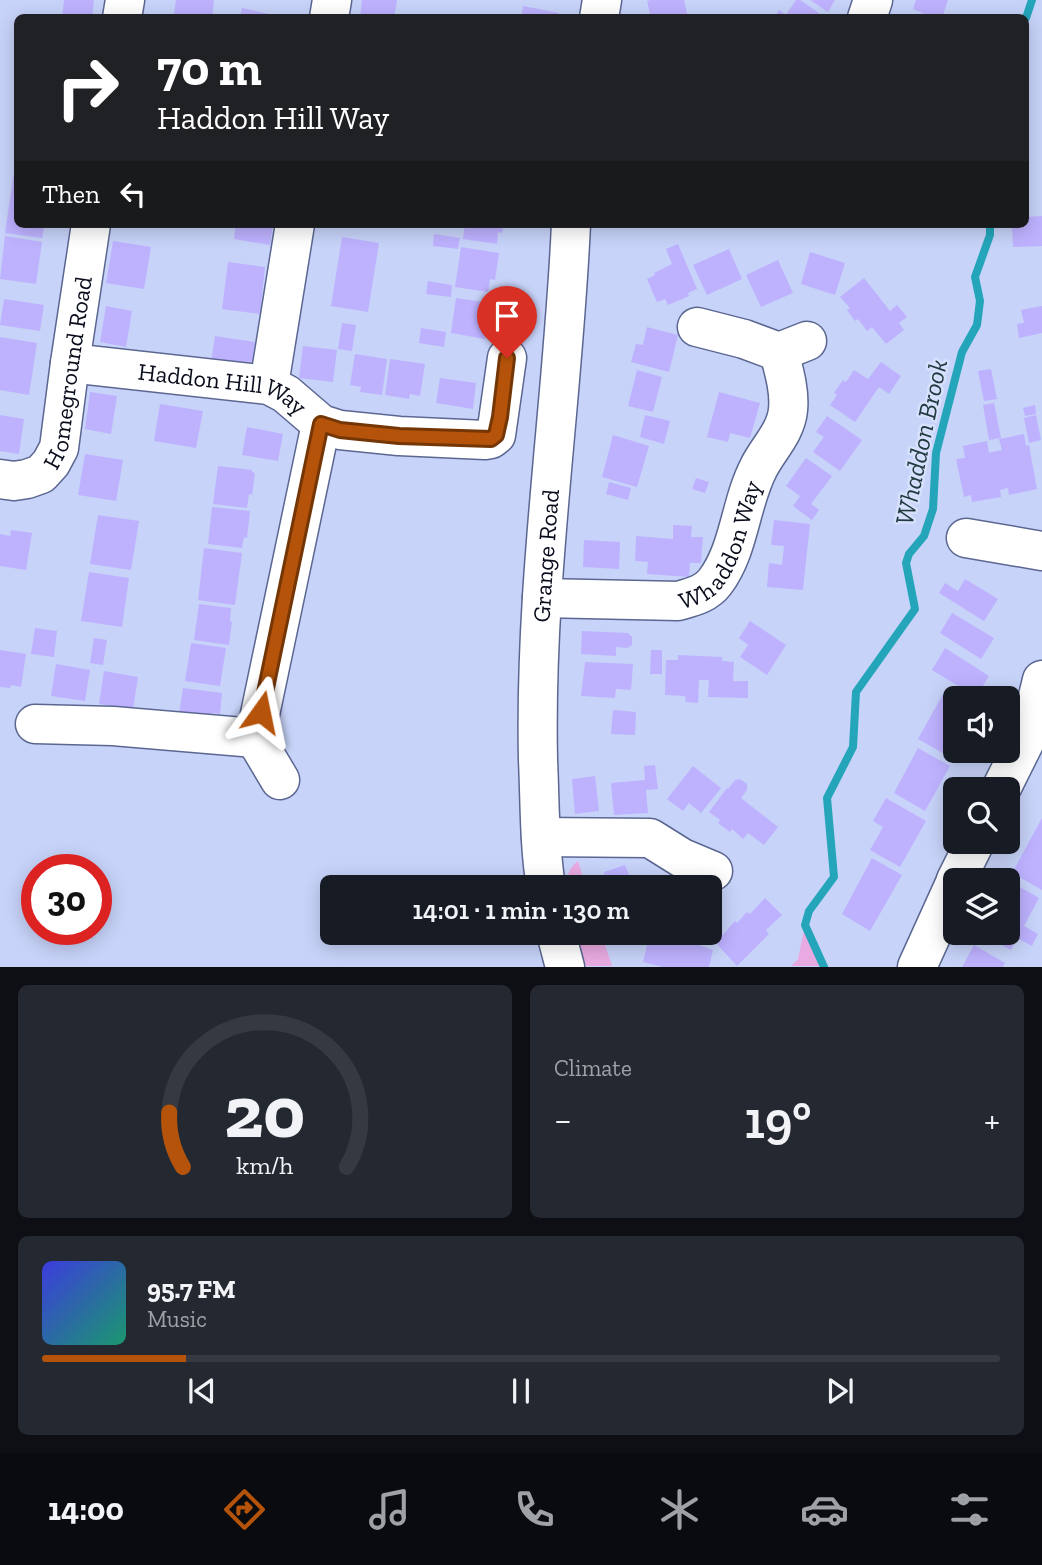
<!DOCTYPE html>
<html lang="en">
<head>
<meta charset="utf-8">
<style>
  body { margin:0; font-family:"Zilla Slab",serif; background:#242831; color:#f1f3f6; height:100vh; display:flex; flex-direction:column; font-size:26px; white-space:nowrap }
  * { box-sizing:border-box; margin:0 }
  p { font-size:23px; color:#9ea1a6 }
  .icon { flex:none; width:38px; height:38px; fill:none; stroke:currentColor; stroke-width:2; stroke-linecap:round; stroke-linejoin:round }
  .map { position:relative; height:967px; overflow:hidden }
  .details { display:flex; flex-direction:column; gap:18px; padding:18px; background:#0d0f14; flex:1 }
  .details>* { flex:none }
  .guide { position:absolute; left:14px; top:14px; width:1015px; height:214px; border-radius:10px; box-shadow:0 4px 18px #0003; background:#202124; color:#fff; overflow:hidden }
  .fabs { position:absolute; left:943px; top:686px; display:grid; gap:14px }
  .fabs a { display:grid; place-items:center; width:77px; height:77px; border-radius:10px; background:#171b24; box-shadow:0 4px 18px #0003; font-size:35px }
  .speed { position:absolute; left:21px; top:854px; display:flex; gap:14px; font-size:35px; font-weight:700; text-align:center }
  .speed>* { display:grid; place-content:center; width:91px; height:91px; border-radius:50%; background:#171b24; box-shadow:0 4px 18px #0003; line-height:1 }
  .speed .limit { border:10px solid #d22; background:#fff; color:#111 }
  .pin { position:absolute; display:grid; place-items:center; width:60px; height:60px; color:#fff; margin:-72px -30px; border-radius:50% 50% 50% 0; rotate:-45deg; box-shadow:0 0 7px #0007 }
  .pin .icon { rotate:45deg }
  .me { position:absolute; width:77px; margin:-38px; rotate:12deg; stroke-linejoin:round; filter:drop-shadow(0 0 5px #0008) }
  .turn { display:flex; align-items:center; gap:24px; height:147px; padding:0 28px; font-size:32px }
  .turn .icon { width:91px; height:91px; stroke-width:2.5 }
  .turn b { display:block; font-size:49px; line-height:60px }
  .then { display:flex; align-items:center; height:66px; padding:0 28px; background:#0003; gap:14px; font-size:26px }
  .big { font-size:52px; font-weight:600; line-height:1.1 }
  .details .tile { flex:1; display:flex; flex-direction:column; justify-content:center; gap:10px; min-width:0; padding:0 24px; border-radius:10px; background:#242831 }
  .details .dial { align-items:center; gap:0 }
  .dial svg { height:182px; overflow:visible; fill:none; stroke:#363941; stroke-width:7; stroke-linecap:round; text-anchor:middle }
  .dial text { fill:#f1f3f6; stroke:none }
  .song { display:flex; align-items:center; gap:21px }
  .cover { width:84px; height:84px; border-radius:10px; background:linear-gradient(135deg,hsl(240 70% 55%),hsl(160 70% 35%)) }
  .played { height:7px; border-radius:4px; background:linear-gradient(90deg,#b45309 15%,#363941 15%) }
  .keys { display:flex; justify-content:space-around; direction:ltr }
  .heat { display:flex; justify-content:space-between; align-items:center; font-size:38px; direction:ltr }
  .details .tiles { flex:1; display:grid; gap:18px; grid-template-columns:1fr 1fr }
  .tile:last-child { grid-column:span 2 }
  .trip { position:absolute; left:320px; top:875px; width:402px; height:70px; border-radius:10px; background:#171b24; box-shadow:0 4px 18px #0003; font-weight:600; line-height:70px; text-align:center }
  .dock { display:flex; height:112px; justify-content:space-around; align-items:center; background:#090b0e; color:#9ea1a6 }
  .dock .icon { width:49px; height:49px }
  .dock .selected { color:#b45309 }
  .dock b { font-size:32px; color:#f1f3f6 }
  .map>svg:first-child { display:block }
</style>
</head>
<body>
<div class="map">
<svg width="1042" height="967" viewBox="0 0 1042 967">
  <rect width="100%" height="100%" fill="#c7d3f9"/>
  <g fill="#e9aae1">
    <path d="M578 861 586 887H567C566 876 569 868 578 861Z"/>
    <polygon points="805,925 824,966 791,966 798,959"/>
    <polygon points="576,933 601,933 612,966 585,966"/>
  </g>
  <g fill="none" stroke-linecap="round" stroke-linejoin="round">
    <g stroke="#24a5ba" stroke-width="8">
      <polyline points="1026,18 1032,0"/>
      <polyline points="824,967 805,925 809,911 834,877 827,798 853,747 856,692 915,609 906,563 909,554 924,536 933,509 936,453 962,352 977,325 980,301 975,277 990,235 990,224"/>
    </g>
  </g>
  <g fill="#beb2ff">
    <polygon points="64,0 94,0 92,18 62,18"/>
    <polygon points="176,0 214,0 212,18 196,18 174,14"/>
    <polygon points="362,0 397,0 394,18 360,18"/>
    <polygon points="651,0 684,0 688,18 651,18 647,1"/>
    <polygon points="796,0 800,0 826,18 774,18 779,10 786,15"/>
    <polygon points="810,0 835,0 828,12"/>
    <polygon points="916,0 948,0 942,18 929,18 929,16 913,9"/>
    <polygon points="523,6 559,13 558,18 521,18"/>
    <polygon points="242,8 269,14 268,18 240,18"/>
    <polygon points="16,159 18,160 18,224 45,224 42,238 5,233"/>
    <polygon points="1042,216 1042,246 1013,247 1012,224 1026,224 1026,217"/>
    <polygon points="236,224 273,224 270,245 234,239"/>
    <polygon points="465,224 504,224 502,233 498,232 497,244 463,239"/>
    <polygon points="434,234 460,238 458,249 433,246"/>
    <polygon points="5,236 42,242 36,284 0,279"/>
    <polygon points="342,237 379,243 368,312 331,306"/>
    <polygon points="113,241 151,247 144,289 106,283"/>
    <polygon points="678,244 697,289 688,293 689,296 668,305 665,299 657,302 647,279 655,275 654,273 672,264 666,249"/>
    <polygon points="461,247 499,253 495,280 490,279 488,292 455,287"/>
    <polygon points="729,249 742,279 707,295 693,265"/>
    <polygon points="810,252 845,263 835,295 801,284"/>
    <polygon points="778,260 793,293 761,307 746,275"/>
    <polygon points="228,262 265,267 260,314 222,309"/>
    <polygon points="864,278 890,311 897,305 907,317 899,323 904,330 886,344 872,327 867,331 858,319 855,321 847,310 850,308 840,297"/>
    <polygon points="428,281 452,285 451,297 426,294"/>
    <polygon points="456,298 490,303 485,339 451,333"/>
    <polygon points="4,299 44,305 40,331 0,325"/>
    <polygon points="106,306 132,311 126,347 100,342"/>
    <polygon points="1042,306 1042,333 1019,338 1017,324 1024,323 1021,310"/>
    <polygon points="342,323 356,325 352,351 338,349"/>
    <polygon points="647,327 678,335 669,372 631,362 636,344 643,345"/>
    <polygon points="421,328 446,332 444,347 419,343"/>
    <polygon points="215,336 255,342 252,362 245,362 244,367 211,362"/>
    <polygon points="0,337 37,343 29,395 0,390"/>
    <polygon points="303,346 337,350 333,382 299,378"/>
    <polygon points="355,354 387,359 382,395 360,392 361,387 350,385"/>
    <polygon points="390,359 425,364 420,396 410,394 409,399 385,395"/>
    <polygon points="881,362 901,376 889,394 879,387 855,422 830,405 837,395 834,393 843,380 846,382 854,370 868,379"/>
    <polygon points="991,369 997,399 984,401 978,371"/>
    <polygon points="637,370 662,377 653,412 628,406"/>
    <polygon points="440,378 476,383 473,409 436,403"/>
    <polygon points="90,392 117,396 111,434 85,429"/>
    <polygon points="719,392 760,403 750,438 730,433 728,442 707,437"/>
    <polygon points="994,403 1001,438 989,440 983,405"/>
    <polygon points="160,404 203,411 196,448 154,441"/>
    <polygon points="1035,405 1036,414 1025,416 1023,408"/>
    <polygon points="0,415 24,419 19,454 0,451"/>
    <polygon points="645,415 670,421 664,444 640,437"/>
    <polygon points="1036,415 1041,440 1029,443 1024,418"/>
    <polygon points="827,416 862,440 840,471 813,452 824,437 816,432"/>
    <polygon points="247,427 283,434 278,461 242,455"/>
    <polygon points="1024,434 1026,446 1029,445 1037,489 1009,495 1008,488 1000,490 1001,497 972,502 971,495 964,497 956,459 965,458 963,446 987,441 989,453 992,452 1002,450 999,439"/>
    <polygon points="613,435 649,446 637,487 602,477"/>
    <polygon points="85,454 123,460 116,501 78,495"/>
    <polygon points="806,458 832,476 811,504 819,510 812,520 793,506 800,496 786,486"/>
    <polygon points="218,466 252,470 252,472 255,473 252,495 249,494 247,508 213,504"/>
    <polygon points="696,478 709,482 705,493 692,489"/>
    <polygon points="609,482 631,488 628,500 606,494"/>
    <polygon points="212,507 250,511 247,538 244,537 242,548 208,544"/>
    <polygon points="98,515 139,521 131,570 90,564"/>
    <polygon points="774,520 810,524 803,590 767,587 769,563 782,565 784,546 771,545"/>
    <polygon points="673,525 692,526 691,537 703,537 701,563 690,563 689,577 647,574 648,562 635,561 636,536 673,539"/>
    <polygon points="11,530 32,533 26,570 0,566 0,534 10,536"/>
    <polygon points="584,540 620,542 619,569 583,567"/>
    <polygon points="204,548 242,553 235,605 198,600"/>
    <polygon points="89,572 129,578 122,627 81,621"/>
    <polygon points="965,579 998,599 984,621 939,593 945,583 958,591"/>
    <polygon points="199,604 231,608 230,621 232,622 229,645 194,640"/>
    <polygon points="952,613 994,638 981,659 940,633"/>
    <polygon points="750,621 786,645 767,675 740,657 748,645 739,638"/>
    <polygon points="35,628 57,631 54,657 31,654"/>
    <polygon points="582,631 628,633 632,637 632,645 627,648 616,647 616,656 581,654"/>
    <polygon points="94,638 107,640 103,665 90,663"/>
    <polygon points="191,643 226,648 220,686 185,681"/>
    <polygon points="945,648 989,676 976,697 932,670"/>
    <polygon points="0,650 26,654 21,687 11,685 10,688 0,687"/>
    <polygon points="651,650 662,650 662,674 650,674"/>
    <polygon points="678,655 722,657 722,661 734,662 733,681 748,681 748,698 708,697 709,680 699,680 698,703 686,702 685,696 665,695 666,660 678,660"/>
    <polygon points="585,662 633,664 631,690 616,689 615,698 581,696"/>
    <polygon points="56,664 90,670 85,701 51,696"/>
    <polygon points="104,671 138,677 133,709 99,704"/>
    <polygon points="183,688 222,693 220,714 212,713 212,718 179,714"/>
    <polygon points="943,694 956,701 956,743 948,756 918,739"/>
    <polygon points="613,710 636,712 635,735 611,734"/>
    <polygon points="918,748 950,766 925,811 894,793"/>
    <polygon points="655,765 658,789 646,790 648,813 614,815 611,783 645,780 644,766"/>
    <polygon points="693,766 721,788 701,813 689,803 683,811 667,799"/>
    <polygon points="595,776 599,811 575,814 572,779"/>
    <polygon points="740,779 747,784 747,790 741,798 778,827 764,845 748,833 743,839 732,829 730,832 718,823 720,820 709,812 727,788 728,789 735,780"/>
    <polygon points="886,798 926,821 900,867 870,850 883,827 873,821"/>
    <polygon points="1042,818 1042,890 1012,873"/>
    <polygon points="872,858 902,875 870,931 842,914"/>
    <polygon points="625,865 631,880 641,877 645,887 597,887 593,878 605,874 604,872"/>
    <polygon points="1008,880 1039,898 1024,926 1038,934 1032,946 1017,938 1011,950 979,933 1008,933"/>
    <polygon points="765,898 782,915 766,930 769,934 737,966 716,943 735,921 737,923 747,912 750,914"/>
    <polygon points="649,937 670,942 671,939 684,942 685,940 713,950 709,967 662,967 643,962"/>
    <polygon points="974,945 1005,963 1003,967 962,967"/>
  </g>
  <g fill="none" stroke-linecap="round" stroke-linejoin="round">
    <g stroke="#5b6791" stroke-width="41">
      <g id="minor">
        <polyline points="122,18 125,0"/>
        <polyline points="329,18 332,0"/>
        <polyline points="599,18 602,0"/>
        <polyline points="867,18 873,0"/>
        <polyline points="697,327 744,339 779,352 807,341"/>
        <path id="s1" d="M70 363 269 385 286 394 321 424 340 430 399 436 485 440 491 439 496 435 507 358"/>
        <polyline points="269,385 295,224"/>
        <path id="s2" d="M0 479 14 481 27 479 41 474 51 463 59 448 70 363 91 224"/>
        <polyline points="966,538 1042,551"/>
        <path id="s3" d="M542 598 678 601C692 597 706 594 715 582 740 549 740 503 759 467 768 449 786 432 788 410 790 391 784 371 779 352"/>
        <polyline points="35,724 113,726 255,738 280,780"/>
        <polyline points="255,738 321,424"/>
        <polyline points="1001,789 1029,733 1042,680"/>
        <polyline points="541,837 650,838 682,858 713,871"/>
        <polyline points="956,880 975,842"/>
        <path id="s4" d="M546 887C539 845 540 802 538 760 534 581 563 403 571 224"/>
        <polyline points="556,933 565,967"/>
        <polyline points="917,967 956,881"/>
      </g>
    </g>
    <use href="#minor" stroke="#fff" stroke-width="38"/>
  </g>
  <g fill="none" stroke-linecap="round" stroke-linejoin="round">
    <g stroke="#753606" stroke-width="18">
      <polyline id="route" points="261,712 321,424 340,430 399,436 491,439 496,435 500,417 507,358"/>
    </g>
    <use href="#route" stroke="#b45309" stroke-width="12"/>
  </g>
  <g text-anchor="middle" dominant-baseline="central" stroke-width="5" stroke-linejoin="round" paint-order="stroke">
    <g font-size="24" fill="#080c1b" stroke="#d7e1fd">
      <text stroke="none"><textPath href="#s2" startOffset="150">Homeground Road</textPath></text>
      <text stroke="none"><textPath href="#s1" startOffset="156">Haddon Hill Way</textPath></text>
      <text stroke="none"><textPath href="#s3" startOffset="212">Whaddon Way</textPath></text>
      <text stroke="none"><textPath href="#s4" startOffset="332">Grange Road</textPath></text>
    </g>
    <g font-size="26" font-style="italic" fill="#203a3f" stroke="#d7e1fd">
      <text transform="translate(921 442) rotate(-78)">Whaddon Brook</text>
    </g>
  </g>
</svg>
<div class="fabs">
<a><svg class="icon" aria-label="sound" viewBox="0 0 24 24"><path d="M4 9h4l5-4v14l-5-4H4zM17 9q2 3 0 6"/></svg></a>
<a><svg class="icon" aria-label="search" viewBox="0 0 24 24"><circle cx="10" cy="10" r="6"/><path d="M15 15l6 6"/></svg></a>
<a><svg class="icon" aria-label="layers" viewBox="0 0 24 24"><path d="M12 4l9 5-9 5-9-5zM3 14l9 5 9-5"/></svg></a>
</div>
<div class="speed"><div class="limit">30</div></div>
<div class="pin" style="left:507px;top:358px;background:#d93025"><svg class="icon" aria-label="arrive" viewBox="0 0 24 24"><path d="M6 21V4h12l-3 4 3 4H6"/></svg></div>
<svg class="me" style="left:261px;top:712px" viewBox="-20 -20 40 40"><path d="M0-17L14 15 0 8-14 15z" fill="#b45309" stroke="#fff" stroke-width="4"/></svg>
<div class="trip">14:01 · 1 min · 130 m</div>
<div class="guide">
<div class="turn"><svg class="icon" aria-label="right" viewBox="0 0 24 24"><path d="M7 20v-9h11M14 6l5 5-5 5"/></svg><div><b>70 m</b>Haddon Hill Way</div></div>
<div class="then">Then<svg class="icon" aria-label="left" viewBox="0 0 24 24"><path d="M17 20v-9H6M10 6l-5 5 5 5"/></svg></div>
</div>
</div>
<section class="details">
<div class="tiles">
<div class="tile dial"><svg viewBox="0 0 100 80">
<path d="M14 69A42 42 0 1 1 86 69"/>
<path d="M14 69A42 42 0 0 1 8 45" stroke="#b45309"/>
<text x="50" y="56" font-size="32" font-weight="700">20</text>
<text x="50" y="72" font-size="11">km/h</text>
</svg></div>
<div class="tile"><p>Climate</p>
<div class="heat"><a>−</a><b class="big">19°</b><a>+</a></div>
</div>
<div class="tile">
<div class="song"><i class="cover"></i><div><b>95.7 FM</b><p>Music</p></div></div>
<div class="played"></div>
<div class="keys"><svg class="icon" aria-label="previous" viewBox="0 0 24 24"><path d="M18 5L8 12l10 7zM5 5v14"/></svg><svg class="icon" aria-label="pause" viewBox="0 0 24 24"><path d="M8 5v14M16 5v14"/></svg><svg class="icon" aria-label="next" viewBox="0 0 24 24"><path d="M6 5l10 7-10 7zM19 5v14"/></svg></div>
</div>
</div>
</section>
<nav class="dock">
<b>14:00</b>
<svg class="icon selected" aria-label="directions" viewBox="0 0 24 24"><path d="M12 3l9 9-9 9-9-9zM9 14v-3h6M13 9l2 2-2 2"/></svg>
<svg class="icon" aria-label="music" viewBox="0 0 24 24"><path d="M9 18V5l10-2v13"/><circle cx="6" cy="18" r="3"/><circle cx="16" cy="16" r="3"/></svg>
<svg class="icon" aria-label="phone" viewBox="0 0 24 24"><path d="M5 4h4l2 5-3 2q2 4 5 5l2-3 5 2v4C11 20 4 13 5 4z"/></svg>
<svg class="icon" aria-label="climate" viewBox="0 0 24 24"><path d="M12 3v18M4 7l16 10M4 17L20 7"/></svg>
<svg class="icon" aria-label="car" viewBox="0 0 24 24"><path d="M5 17H2v-5l4-1 3-4h7l3 4 3 1v5h-3M9 17h6M6 11h13"/><circle cx="7" cy="17" r="2"/><circle cx="17" cy="17" r="2"/></svg>
<svg class="icon" aria-label="filters" viewBox="0 0 24 24"><path d="M4 7h16M4 17h16"/><circle cx="9" cy="7" r="2"/><circle cx="15" cy="17" r="2"/></svg>
</nav>
</body>
</html>
